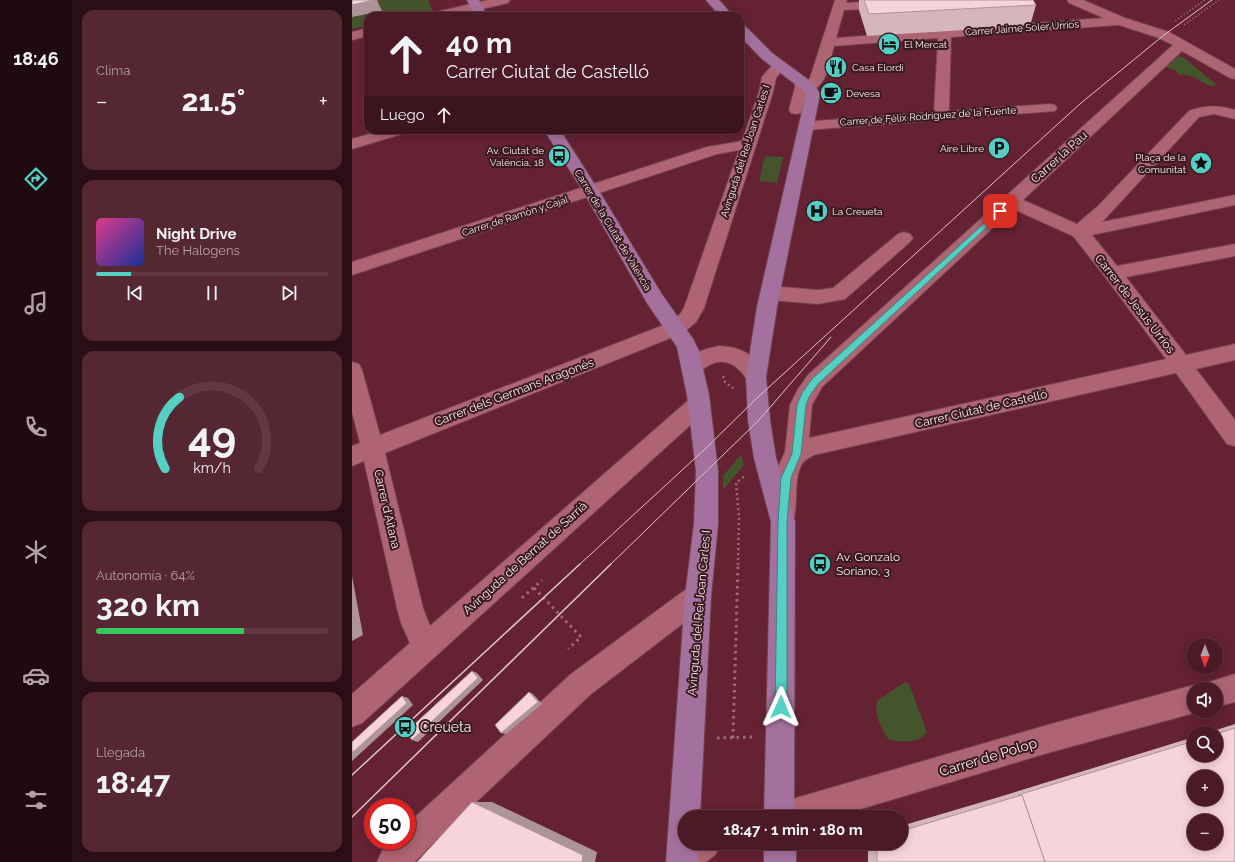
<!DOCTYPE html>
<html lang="es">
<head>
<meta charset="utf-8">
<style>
  body { margin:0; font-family:Raleway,sans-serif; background:#552732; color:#f1f3f6; height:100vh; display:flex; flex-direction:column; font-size:15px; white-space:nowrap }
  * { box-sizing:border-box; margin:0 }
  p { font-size:13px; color:#b2a1a7 }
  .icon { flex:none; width:22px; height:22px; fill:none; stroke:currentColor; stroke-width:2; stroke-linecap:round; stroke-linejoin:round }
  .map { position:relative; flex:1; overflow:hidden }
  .side { display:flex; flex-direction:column; gap:10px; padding:10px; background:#290e15; width:280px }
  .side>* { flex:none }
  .banner { position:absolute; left:12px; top:12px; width:380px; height:122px; border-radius:12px; box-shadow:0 2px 10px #0003,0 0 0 1px #623843; background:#4b1a26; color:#f1f3f6; overflow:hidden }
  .needle { width:26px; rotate:180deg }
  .buttons { position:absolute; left:835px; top:638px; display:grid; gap:8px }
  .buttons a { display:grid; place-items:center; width:36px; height:36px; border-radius:50%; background:#4b1a26; box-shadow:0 2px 10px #0003,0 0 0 1px #623843; font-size:20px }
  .speed { position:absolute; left:12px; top:798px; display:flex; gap:8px; font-size:20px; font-weight:700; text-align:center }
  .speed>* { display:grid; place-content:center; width:52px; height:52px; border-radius:50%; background:#4b1a26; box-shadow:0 2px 10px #0003,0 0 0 1px #623843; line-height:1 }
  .speed .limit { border:6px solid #d22; background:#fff; color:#111 }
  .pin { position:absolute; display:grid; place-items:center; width:34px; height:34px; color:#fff; margin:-17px; border-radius:8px; box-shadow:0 2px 6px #0006 }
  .me { position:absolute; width:44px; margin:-22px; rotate:1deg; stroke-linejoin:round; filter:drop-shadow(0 0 3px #0008) }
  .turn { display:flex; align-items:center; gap:14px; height:84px; padding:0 16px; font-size:18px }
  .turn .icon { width:52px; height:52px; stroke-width:2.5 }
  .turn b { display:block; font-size:28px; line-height:34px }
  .then { display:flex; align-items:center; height:38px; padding:0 16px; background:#0003; gap:8px; font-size:15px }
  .big { font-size:30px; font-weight:700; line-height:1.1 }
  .side .card { flex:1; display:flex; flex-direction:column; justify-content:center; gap:6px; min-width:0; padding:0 14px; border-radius:12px; background:#552732 }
  .side .dial { align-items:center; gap:0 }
  .dial svg { height:104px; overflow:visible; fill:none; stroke:#623843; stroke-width:7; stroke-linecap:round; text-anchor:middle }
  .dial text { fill:#f1f3f6; stroke:none }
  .song { display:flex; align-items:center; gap:12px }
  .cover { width:48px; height:48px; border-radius:6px; background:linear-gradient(135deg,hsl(330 70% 55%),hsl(230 70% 35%)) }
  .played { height:4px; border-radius:2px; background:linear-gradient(90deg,#55cec4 15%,#623843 15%) }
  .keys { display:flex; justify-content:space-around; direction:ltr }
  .heat { display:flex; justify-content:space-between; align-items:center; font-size:22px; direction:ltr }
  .charge { height:6px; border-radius:3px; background:linear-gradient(90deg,#34c759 64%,#623843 0) }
  .trip { position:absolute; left:326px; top:810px; width:230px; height:40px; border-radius:20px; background:#4b1a26; box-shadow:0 2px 10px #0003,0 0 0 1px #623843; font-weight:700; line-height:40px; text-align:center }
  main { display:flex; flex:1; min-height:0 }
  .menu { display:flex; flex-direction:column; width:72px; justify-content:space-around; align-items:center; background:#1e0a0f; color:#b2a1a7 }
  .menu .icon { width:28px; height:28px }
  .menu .current { color:#55cec4 }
  .menu b { font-size:18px; color:#f1f3f6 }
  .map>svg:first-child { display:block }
</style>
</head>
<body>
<main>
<nav class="menu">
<b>18:46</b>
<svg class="icon current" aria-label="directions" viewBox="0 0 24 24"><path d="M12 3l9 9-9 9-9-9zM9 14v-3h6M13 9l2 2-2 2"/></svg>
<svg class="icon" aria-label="music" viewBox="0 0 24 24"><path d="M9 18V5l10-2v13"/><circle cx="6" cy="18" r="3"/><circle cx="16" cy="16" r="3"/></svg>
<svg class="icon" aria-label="phone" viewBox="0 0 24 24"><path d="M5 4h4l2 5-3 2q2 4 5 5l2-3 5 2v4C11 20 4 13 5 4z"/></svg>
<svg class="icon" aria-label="climate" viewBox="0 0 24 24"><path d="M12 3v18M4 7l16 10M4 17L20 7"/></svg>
<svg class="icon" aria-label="car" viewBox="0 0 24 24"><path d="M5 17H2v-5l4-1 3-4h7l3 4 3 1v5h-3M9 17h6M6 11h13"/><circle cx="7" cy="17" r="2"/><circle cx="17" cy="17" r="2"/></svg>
<svg class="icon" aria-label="filters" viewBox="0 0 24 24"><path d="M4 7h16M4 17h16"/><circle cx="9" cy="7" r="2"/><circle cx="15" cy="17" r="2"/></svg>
</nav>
<section class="side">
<div class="card"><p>Clima</p>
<div class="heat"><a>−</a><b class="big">21.5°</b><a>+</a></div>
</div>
<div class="card">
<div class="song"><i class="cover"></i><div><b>Night Drive</b><p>The Halogens</p></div></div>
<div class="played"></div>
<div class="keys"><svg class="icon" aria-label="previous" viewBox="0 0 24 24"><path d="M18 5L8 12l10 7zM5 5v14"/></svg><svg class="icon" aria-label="pause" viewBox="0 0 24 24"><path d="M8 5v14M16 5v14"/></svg><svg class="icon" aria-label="next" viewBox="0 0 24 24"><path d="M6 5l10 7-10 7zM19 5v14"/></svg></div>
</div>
<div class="card dial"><svg viewBox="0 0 100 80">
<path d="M14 69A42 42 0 1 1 86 69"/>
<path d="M14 69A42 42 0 0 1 25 14" stroke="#55cec4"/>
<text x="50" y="56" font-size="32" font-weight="700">49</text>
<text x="50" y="72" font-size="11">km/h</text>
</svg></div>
<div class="card"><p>Autonomía · 64%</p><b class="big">320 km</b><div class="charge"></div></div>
<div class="card"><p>Llegada</p><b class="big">18:47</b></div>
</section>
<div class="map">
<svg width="883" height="862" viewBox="0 0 883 862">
  <rect width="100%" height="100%" fill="#642233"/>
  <g fill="#44552c">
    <polygon points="0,0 76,0 81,11 57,16 16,16 16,26 0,29"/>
    <path d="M826 56 832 58 865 85 857 86C849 81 838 73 828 75L822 70 813 67Z"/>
    <polygon points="413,156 431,157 425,183 407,181"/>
    <polygon points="389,454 392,465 371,490 371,476"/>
    <path d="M553 682 557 684 575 732C566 744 550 742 537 740 529 728 522 716 525 701Z"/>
  </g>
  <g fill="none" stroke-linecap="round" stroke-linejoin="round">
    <g stroke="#754151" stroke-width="2">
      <g id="minor">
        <polygon points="136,0 158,0 156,3 100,16 78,16 80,13"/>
        <path d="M483 0H495L494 3 536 0 540 1 542 4 540 7 536 8 492 10 484 38 752 18 717 3 715 0H731L773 18 817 32 883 69V79L878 78 830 51 671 200 725 224 746 206 837 111C853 105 867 105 883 110V119L862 114 847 117 750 222 883 195V205L740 235 765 266 883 244V256L774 277 834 355 883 344V360L844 369 883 420V446L875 444 824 373 462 455C458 457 452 460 450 464 440 480 448 509 439 527L431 530 423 527 419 519 422 484 427 465 433 452 438 405 446 389 456 375 821 45 807 38 767 25 599 37 597 111 698 104 703 105 705 108 703 111 455 130 450 128 447 125 450 122 582 112 586 38 482 46C478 60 475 89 456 91L449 113 444 114 439 113 437 110 443 87 442 81 444 78 449 77 454 78 456 80 458 78ZM661 209 721 236 754 278 814 359 457 438 460 405 470 387Z"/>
        <polygon points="16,28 16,36 0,40 0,32"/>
        <polygon points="427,62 432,63 434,66 424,78 421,92 352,308 344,322 331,333 33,453 71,608 78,626 339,398 347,395 355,398 358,404 355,410 10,723 0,727 0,694 58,643 49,623 45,608 12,461 0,466 0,446 8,443 0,412 0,362 7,364 10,370 28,435 317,323 328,314 332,308 387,150 365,154 0,275 0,262 355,147 390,141 407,92 410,77 422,63"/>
        <polygon points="31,130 56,130 53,133 0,149 0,139"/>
        <polygon points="552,232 558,234 561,238 558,242 493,299 466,304 418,300 411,298 409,293 411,288 418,286 466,290 481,288 546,234"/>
        <path d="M367 346C391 347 403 355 414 377L411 383 404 385 397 383C388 367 374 355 356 366 347 371 343 375 333 372L330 366C337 353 353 349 367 346Z"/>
        <polygon points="346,583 355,587 359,596 355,605 239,694 85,839 63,862 25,862 30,851 39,841 55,841 55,825 63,817 219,674 337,587"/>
        <polygon points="883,674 883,702 864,707 864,689 842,689 842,711 847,711 842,713 699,752 482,817 415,817 419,806 430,802 699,724 842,685 852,689 854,683"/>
        <polygon points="333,839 333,843 369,843 364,854 354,862 315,862 320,851"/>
      </g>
    </g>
    <g stroke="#754151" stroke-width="2">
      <g id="major">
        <polygon points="115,0 127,0 135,16 123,16"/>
        <polygon points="354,0 367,0 381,16 368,16"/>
        <polygon points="388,25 393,26 420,53 462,84 468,94 425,307 414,377 418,420 424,458 443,522 442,817 412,817 419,522 402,458 396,420 394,377 405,307 454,94 451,90 410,59 388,36"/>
        <polygon points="192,130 208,130 247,191 309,293 341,339 347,351 357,395 366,471 366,524 359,596 348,817 333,817 333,843 347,843 346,862 314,862 333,596 342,524 344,471 335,395 325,347 295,303 231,191"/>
        <rect x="412" y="843" width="32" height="19"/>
      </g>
    </g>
    <g stroke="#9c6c77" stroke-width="1.5" stroke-dasharray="1.5 2" stroke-linecap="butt">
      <polyline points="823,21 853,0"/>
      <polyline points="832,25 867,0"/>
    </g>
    <g stroke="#9c6c77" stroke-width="2.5" stroke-dasharray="2 3" stroke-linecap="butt">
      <polyline points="371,376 373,382 382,389"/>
      <polyline points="386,565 387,517 384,483 394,475"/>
    </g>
    <g stroke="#9c6c77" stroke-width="3" stroke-dasharray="2.5 4" stroke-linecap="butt">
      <polyline points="182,588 229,637 216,649"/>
      <polyline points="170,598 190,580"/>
      <polyline points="365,738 400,737"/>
      <polyline points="381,738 386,564"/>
    </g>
    <use href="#minor" fill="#ae6472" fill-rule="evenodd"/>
    <use href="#major" fill="#a4719e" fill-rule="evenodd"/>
    <g stroke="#e0c5ca" stroke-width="1">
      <polyline points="227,565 353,449 406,397 729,103 812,35 860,0"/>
      <polyline points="258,565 407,420 479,337"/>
    </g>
    <g stroke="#e0c5ca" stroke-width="1.5">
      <polyline points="0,775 228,564"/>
      <polyline points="0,817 259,564"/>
    </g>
  </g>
  <g fill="#d4b6bb">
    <polygon points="507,0 681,0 684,5 678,26 515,36 507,10"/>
    <polygon points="883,724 883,862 516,862 516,843 549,843 549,826 647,797 842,737 842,755 864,755 864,733 855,733"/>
  </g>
  <g fill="#ac9498">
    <polygon points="22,0 25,0 30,11 0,17 0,5"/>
    <polygon points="0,576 11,635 0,641"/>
    <polygon points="120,671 125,673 131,680 66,742 60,740"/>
    <polygon points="177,692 181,694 190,704 154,734 149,733"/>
    <polygon points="50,696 56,698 61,705 0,761 0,753"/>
    <polygon points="120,802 140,802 245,852 243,862 230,862"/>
  </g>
  <g fill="#f6d4d9" stroke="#ac9498" fill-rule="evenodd">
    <polygon points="0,0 22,0 0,5"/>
    <polygon points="512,0 681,0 684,5 517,14"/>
    <polygon points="120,671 126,678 60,740 54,732"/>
    <polygon points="177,692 186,702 149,733 143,725"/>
    <polygon points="50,696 55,703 0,753 0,742"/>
    <path d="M883 728V862H693L670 795H666L842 741V755H864V734ZM842 777H864V799H842ZM842 821H864V843H842Z"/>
    <polygon points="670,795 693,862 525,862 525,843 549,843 549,831"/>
    <polygon points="120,802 231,855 230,862 65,862"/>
  </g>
  <polygon fill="#55cec4" stroke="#37867f" points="648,209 651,211 650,213 466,384 457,397 454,405 449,454 439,478 435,522 435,707 433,712 429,713 425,712 423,707 426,522 429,478 440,454 445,405 450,393 460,379"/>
  <defs>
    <g id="hotel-disc" transform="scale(1.15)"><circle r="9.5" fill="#55cec4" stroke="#37191f"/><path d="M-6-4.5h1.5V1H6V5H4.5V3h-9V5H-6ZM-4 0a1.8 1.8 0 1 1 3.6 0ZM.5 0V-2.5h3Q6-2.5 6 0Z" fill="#111"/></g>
    <g id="restaurant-disc" transform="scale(1.15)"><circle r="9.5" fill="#55cec4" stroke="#37191f"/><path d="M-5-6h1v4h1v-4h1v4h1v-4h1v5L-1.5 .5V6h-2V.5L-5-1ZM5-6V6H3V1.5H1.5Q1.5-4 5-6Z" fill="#111"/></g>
    <g id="cafe-disc" transform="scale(1.15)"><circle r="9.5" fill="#55cec4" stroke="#37191f"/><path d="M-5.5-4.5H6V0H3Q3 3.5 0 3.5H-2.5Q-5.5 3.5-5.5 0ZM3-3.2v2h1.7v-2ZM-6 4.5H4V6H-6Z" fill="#111"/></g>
    <g id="parking-disc" transform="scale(1.15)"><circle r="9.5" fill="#55cec4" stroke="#37191f"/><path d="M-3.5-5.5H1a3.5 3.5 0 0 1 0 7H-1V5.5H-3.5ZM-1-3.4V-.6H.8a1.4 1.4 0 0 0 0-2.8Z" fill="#111"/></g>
    <g id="bus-disc" transform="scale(1.15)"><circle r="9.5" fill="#55cec4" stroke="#37191f"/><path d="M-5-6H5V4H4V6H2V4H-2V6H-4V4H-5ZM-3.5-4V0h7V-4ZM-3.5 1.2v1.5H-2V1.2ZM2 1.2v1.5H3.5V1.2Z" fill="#111"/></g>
    <g id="sight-disc" transform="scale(1.15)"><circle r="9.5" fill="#55cec4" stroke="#37191f"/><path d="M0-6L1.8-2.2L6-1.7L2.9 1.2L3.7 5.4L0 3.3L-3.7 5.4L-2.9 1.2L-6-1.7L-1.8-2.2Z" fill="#111"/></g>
    <g id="hospital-disc" transform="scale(1.15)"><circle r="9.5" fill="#55cec4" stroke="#37191f"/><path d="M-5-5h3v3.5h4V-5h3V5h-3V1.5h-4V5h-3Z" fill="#111"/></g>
  </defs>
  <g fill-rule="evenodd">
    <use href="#hotel-disc" x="537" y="44"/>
    <use href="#restaurant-disc" x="484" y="67"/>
    <use href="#cafe-disc" x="479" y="93"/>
    <use href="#parking-disc" x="647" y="148"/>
    <use href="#bus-disc" x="207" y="156"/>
    <use href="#sight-disc" x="849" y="163"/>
    <use href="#hospital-disc" x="465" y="211"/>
    <use href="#bus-disc" x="468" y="564"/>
    <use href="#bus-disc" x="53" y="727"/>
  </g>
  <g text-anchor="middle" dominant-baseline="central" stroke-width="4" stroke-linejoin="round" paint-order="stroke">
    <g font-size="10" fill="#fcebed" stroke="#37191f">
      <text transform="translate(670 28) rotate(-4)">Carrer Jaime Soler Urrios</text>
      <text transform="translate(576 116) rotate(-4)">Carrer de Félix Rodríguez de la Fuente</text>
      <text transform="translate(393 151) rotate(-72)">Avinguda del Rei Joan Carles I</text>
      <text transform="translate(163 216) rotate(-18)">Carrer de Ramón y Cajal</text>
      <text transform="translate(261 230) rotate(59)">Carrer de la Ciutat de València</text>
    </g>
    <g font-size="10" fill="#fcebed" stroke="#37191f" text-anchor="start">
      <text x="552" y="44">El Mercat</text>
      <text x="500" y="67">Casa Elordi</text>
      <text x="494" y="93">Devesa</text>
      <text x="632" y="148" text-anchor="end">Aire Libre</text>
      <text x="192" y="150" text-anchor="end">Av. Ciutat de<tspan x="192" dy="12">València, 18</tspan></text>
      <text x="834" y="157" text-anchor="end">Plaça de la<tspan x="834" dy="12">Comunitat</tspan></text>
      <text x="480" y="211">La Creueta</text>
    </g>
    <g font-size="12" fill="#fcebed" stroke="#37191f">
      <text transform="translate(707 157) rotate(-42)">Carrer la Pau</text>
      <text transform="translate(783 304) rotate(52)">Carrer de Jesús Urrios</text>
      <text transform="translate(162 392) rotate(-21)">Carrer dels Germans Aragonés</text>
      <text transform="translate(629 409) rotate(-13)">Carrer Ciutat de Castelló</text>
      <text transform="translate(35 509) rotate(77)">Carrer d'Aitana</text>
      <text transform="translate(173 558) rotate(-42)">Avinguda de Bernat de Sarrià</text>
      <text transform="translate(347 613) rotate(-85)">Avinguda del Rei Joan Carles I</text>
    </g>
    <g font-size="12" fill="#fcebed" stroke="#37191f" text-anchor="start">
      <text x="484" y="557">Av. Gonzalo<tspan x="484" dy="14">Soriano, 3</tspan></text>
    </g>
    <g font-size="14" fill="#fcebed" stroke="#37191f" text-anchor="start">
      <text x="68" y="727">Creueta</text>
    </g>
    <g font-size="14" fill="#fcebed" stroke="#37191f">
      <text transform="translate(636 757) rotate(-17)">Carrer de Polop</text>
    </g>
  </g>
</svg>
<div class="buttons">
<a><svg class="needle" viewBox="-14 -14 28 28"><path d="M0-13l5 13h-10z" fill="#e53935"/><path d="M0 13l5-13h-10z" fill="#b2a1a7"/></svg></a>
<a><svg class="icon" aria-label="sound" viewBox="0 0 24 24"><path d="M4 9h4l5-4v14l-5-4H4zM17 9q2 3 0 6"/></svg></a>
<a><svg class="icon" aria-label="search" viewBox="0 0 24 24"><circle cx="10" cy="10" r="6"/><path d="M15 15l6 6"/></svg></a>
<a>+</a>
<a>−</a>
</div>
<div class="speed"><div class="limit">50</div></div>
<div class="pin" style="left:648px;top:211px;background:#d93025"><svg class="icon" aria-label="arrive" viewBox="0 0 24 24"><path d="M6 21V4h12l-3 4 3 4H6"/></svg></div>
<svg class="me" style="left:429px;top:707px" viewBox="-20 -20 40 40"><path d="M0-17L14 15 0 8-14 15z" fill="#55cec4" stroke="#fff" stroke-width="4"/></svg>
<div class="trip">18:47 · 1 min · 180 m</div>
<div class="banner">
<div class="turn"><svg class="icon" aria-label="ahead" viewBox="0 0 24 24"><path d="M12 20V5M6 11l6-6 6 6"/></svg><div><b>40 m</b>Carrer Ciutat de Castelló</div></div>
<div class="then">Luego<svg class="icon" aria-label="ahead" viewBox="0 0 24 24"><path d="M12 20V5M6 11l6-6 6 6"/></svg></div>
</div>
</div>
</main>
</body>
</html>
